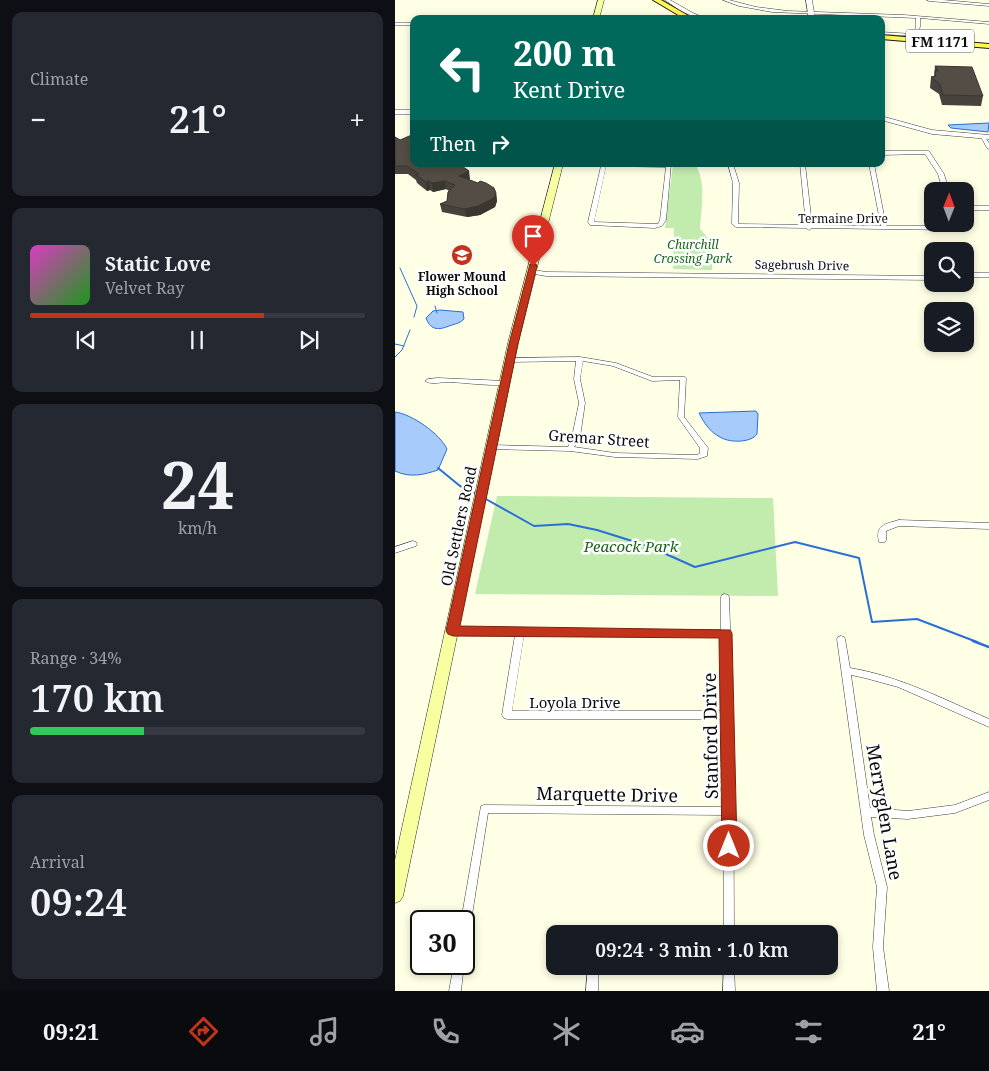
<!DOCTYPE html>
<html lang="en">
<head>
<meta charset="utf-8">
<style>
  body { margin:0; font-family:"Noto Serif",serif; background:#242831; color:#f1f3f6; height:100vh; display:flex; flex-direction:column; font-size:19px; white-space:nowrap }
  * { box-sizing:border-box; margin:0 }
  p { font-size:16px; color:#9ea1a6 }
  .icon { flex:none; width:28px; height:28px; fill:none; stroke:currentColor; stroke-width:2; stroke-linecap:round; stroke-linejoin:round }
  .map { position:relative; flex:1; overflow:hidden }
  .details { display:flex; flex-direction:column; gap:12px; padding:12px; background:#0d0f14; width:395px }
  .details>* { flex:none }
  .hud { position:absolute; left:15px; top:15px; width:475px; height:152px; border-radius:10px; box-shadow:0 2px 8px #0003; background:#00695c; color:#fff; overflow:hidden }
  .needle { width:32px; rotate:1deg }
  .buttons { position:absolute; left:529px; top:182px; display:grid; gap:10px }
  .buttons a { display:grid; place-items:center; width:50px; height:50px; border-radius:10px; background:#171b24; box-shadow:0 2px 8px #0003; font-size:25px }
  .speed { position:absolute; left:15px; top:910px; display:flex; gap:10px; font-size:25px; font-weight:700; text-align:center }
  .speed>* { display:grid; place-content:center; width:65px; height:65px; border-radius:50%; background:#171b24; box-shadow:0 2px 8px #0003; line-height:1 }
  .speed .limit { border:2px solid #111; border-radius:8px; background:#fff; color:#111 }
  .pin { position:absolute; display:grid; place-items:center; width:42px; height:42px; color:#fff; margin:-51px -21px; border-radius:50% 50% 50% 0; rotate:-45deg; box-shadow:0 0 5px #0007 }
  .pin .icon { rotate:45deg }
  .me { position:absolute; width:55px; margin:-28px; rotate:0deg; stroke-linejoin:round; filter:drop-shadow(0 0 4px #0008) }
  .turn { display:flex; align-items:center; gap:18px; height:105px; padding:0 20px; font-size:22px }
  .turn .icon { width:65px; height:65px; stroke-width:2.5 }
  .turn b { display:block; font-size:35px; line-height:42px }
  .then { display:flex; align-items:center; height:48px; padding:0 20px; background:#0003; gap:10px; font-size:19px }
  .big { font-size:38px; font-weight:600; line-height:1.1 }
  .details .widget { flex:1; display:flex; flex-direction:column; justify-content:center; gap:8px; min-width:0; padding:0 18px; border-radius:10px; background:#242831 }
  .details .dial { align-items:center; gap:0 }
  .dial b { font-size:65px; line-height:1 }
  .song { display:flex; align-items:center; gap:15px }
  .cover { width:60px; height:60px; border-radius:8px; background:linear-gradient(135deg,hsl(310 70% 55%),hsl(120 70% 35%)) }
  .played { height:5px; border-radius:2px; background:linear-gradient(90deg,#c1331a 70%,#363941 70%) }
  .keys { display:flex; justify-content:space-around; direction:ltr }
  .heat { display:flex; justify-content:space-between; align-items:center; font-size:28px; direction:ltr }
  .charge { height:8px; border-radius:4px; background:linear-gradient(90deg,#34c759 34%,#363941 0) }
  .trip { position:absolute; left:151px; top:925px; width:292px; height:50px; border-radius:10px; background:#171b24; box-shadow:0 2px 8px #0003; font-weight:600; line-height:50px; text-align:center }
  .dock { display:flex; height:80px; justify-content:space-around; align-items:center; background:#090b0e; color:#9ea1a6 }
  .dock .icon { width:35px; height:35px }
  .dock .on { color:#c1331a }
  .dock b { font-size:22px; color:#f1f3f6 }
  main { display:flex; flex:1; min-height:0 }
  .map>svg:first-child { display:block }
</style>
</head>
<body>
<main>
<section class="details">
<div class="widget"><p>Climate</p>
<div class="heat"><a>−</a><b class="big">21°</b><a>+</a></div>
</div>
<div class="widget">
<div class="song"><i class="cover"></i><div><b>Static Love</b><p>Velvet Ray</p></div></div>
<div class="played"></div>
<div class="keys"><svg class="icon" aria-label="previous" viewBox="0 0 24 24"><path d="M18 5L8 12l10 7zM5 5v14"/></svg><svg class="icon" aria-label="pause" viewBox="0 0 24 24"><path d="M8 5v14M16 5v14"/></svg><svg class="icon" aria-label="next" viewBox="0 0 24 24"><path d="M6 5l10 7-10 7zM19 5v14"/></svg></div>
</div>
<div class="widget dial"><b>24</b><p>km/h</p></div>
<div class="widget"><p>Range · 34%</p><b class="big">170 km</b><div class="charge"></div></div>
<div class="widget"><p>Arrival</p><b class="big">09:24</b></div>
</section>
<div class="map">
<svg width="594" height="991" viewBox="0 0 594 991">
  <rect width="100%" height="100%" fill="#ffffe6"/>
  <g fill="#c2ebae">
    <path d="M278 164H300C312 183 306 207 305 229L318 244 317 270 278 269 279 228H270Z"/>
    <polygon points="102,496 378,498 383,596 80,594"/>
  </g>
  <g fill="#a7cbfa" stroke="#2a6fd6">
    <polygon points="594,123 593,132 556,128 553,125"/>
    <path d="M45 310 68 312 69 319C64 324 59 324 54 326 42 331 35 329 31 318L38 311Z"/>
    <path d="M361 411 363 414 362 434C356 443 334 443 325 437 315 432 309 423 304 413Z"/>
    <path d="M0 412C17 414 45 434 52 449L43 470C28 475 15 478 0 471Z"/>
  </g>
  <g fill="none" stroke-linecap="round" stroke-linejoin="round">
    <g stroke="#2a6fd6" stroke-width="1">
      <polyline points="5,268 22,306 19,317"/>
      <polyline points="40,306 42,313"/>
      <polyline points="0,344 9,346"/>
      <polyline points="0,357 7,350 15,330"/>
    </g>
    <g stroke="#2a6fd6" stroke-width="2">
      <polyline points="43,468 65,486 82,494"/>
      <polyline points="89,498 139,526 173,524 202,530 253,546 300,567 400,542 464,558 477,622 522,619 582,642"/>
    </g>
    <polyline stroke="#2a6fd6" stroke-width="2.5" points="578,641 594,647"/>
    <g stroke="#3d3d3d" stroke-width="1">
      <g id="minor">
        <path d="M270 0H275L298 13 312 19C297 19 281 8 270 0Z"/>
        <polygon points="328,0 334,0 361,7 393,11 509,15 594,22 594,24 525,18 525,27 520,36 486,34 486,32 518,34 521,27 521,18 377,12 344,6"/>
        <polygon points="532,0 548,0 594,4 594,6 534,1"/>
        <polygon points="73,16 149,18 151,19 54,19"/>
        <rect x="0" y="23" width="19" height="2"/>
        <polygon points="586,136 590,137 594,143 594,149 592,148 586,137"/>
        <polygon points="486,151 534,151 549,174 554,191 548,191 543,174 530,154 486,155"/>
        <path d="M192 164H276L271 220 267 226 260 228 195 225 193 222 206 166H194ZM211 166 271 167 265 220 263 224 199 222Z"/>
        <polygon points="333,164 338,164 344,183 343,223 344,224 411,225 405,164 410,164 417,225 486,226 474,164 479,164 491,226 556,226 555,224 561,224 562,228 559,230 417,228 414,230 411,228 341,227 337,224 338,183"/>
        <rect x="570" y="206" width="24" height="4"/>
        <path d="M185 357 221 363 258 377H290L291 378 289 417 313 448 312 456 303 459 220 457 175 451 94 449 93 447 94 445H97L173 447 177 437 184 403 179 379 181 361 115 362 112 360 115 358ZM188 361 218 366 257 381 285 380 283 417 305 448V453L302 455 220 453 179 447 185 437 190 403 185 379Z"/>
        <path d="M43 378 110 381 113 383C105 388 66 382 53 382 46 382 36 385 30 381L33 379Z"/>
        <path d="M504 520 594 523V529L504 526 491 531V540L490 542H484C480 525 490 524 504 520Z"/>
        <polygon points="18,541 21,542 22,544 21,546 0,553 0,547"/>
        <path d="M330 594 333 595 334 597 338 715 339 934H329V815L93 813 74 934 73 937 69 939V921H66L86 806 89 805 329 807 328 719H112L109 718 107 715 120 635 57 634 54 633 53 631 54 629 326 630V597L327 595ZM129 635 326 636 328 711H117Z"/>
        <path d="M446 636 449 637 450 639 455 668C504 676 548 699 594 719V727L503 687 470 678 456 675 475 808 513 811 560 805 594 792V800L560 813 513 819 476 817 479 835 492 887 488 947 494 991H482L478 947 482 887 469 835 442 639 443 637Z"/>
        <polygon points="69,962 69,964 66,991 54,991 59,964 69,964"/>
        <polygon points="193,966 203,966 203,991 191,991"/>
        <polygon points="329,966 339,966 340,991 328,991"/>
      </g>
    </g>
    <g stroke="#3d3d3d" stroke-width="1">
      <g id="tertiary">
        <polygon points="411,0 417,0 420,19 414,19"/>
        <rect x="0" y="110" width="19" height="4"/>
        <polygon points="486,116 537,130 594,135 594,139 537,134 486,120"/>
        <polygon points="134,269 151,272 538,276 538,280 151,276 134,273"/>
        <rect x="570" y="273" width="24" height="4"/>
      </g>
    </g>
    <g stroke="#2c2c2c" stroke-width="1">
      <g id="secondary">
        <polygon points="203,0 209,0 204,19 198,19"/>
        <polygon points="160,164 168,164 123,343 8,896 5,901 0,903 0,860 113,343"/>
      </g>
    </g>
    <g stroke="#1b1b1b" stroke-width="2">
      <g id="primary">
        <polygon points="258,0 266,0 299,19 290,19"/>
        <polygon points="486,35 594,44 594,48 486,39"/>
      </g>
    </g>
    <use href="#minor" fill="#fff" fill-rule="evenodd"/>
    <use href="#tertiary" fill="#fff" fill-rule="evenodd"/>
    <use href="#secondary" fill="#f7ffa1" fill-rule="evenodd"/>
    <use href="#primary" fill="#fff756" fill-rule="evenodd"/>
  </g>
  <g fill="#47423b">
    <polygon points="540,66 588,96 586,106 547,105 544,94 535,88 536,77 539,76"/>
    <polygon points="0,137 75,179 74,180 101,193 102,201 100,207 85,215 72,217 47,212 45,204 52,201 54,191 51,189 38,192 35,190 32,191 22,183 21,180 13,174 0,174"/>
  </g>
  <g fill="#3a3630">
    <polygon points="74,171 75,179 65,185 64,176"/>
    <polygon points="34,181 35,190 32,191 31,182"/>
    <polygon points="50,181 51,189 38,192 37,183"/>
    <polygon points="101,193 102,201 100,207 85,215 72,217 70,209"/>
  </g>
  <g fill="#534d45" stroke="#3a3630">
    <polygon points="540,66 577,67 588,96 548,95 545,84 536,77 541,76 540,71 543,71"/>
    <polygon points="19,134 19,164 64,164 74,171 64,176 83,183 85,181 91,183 99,188 101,193 99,198 83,206 70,209 45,204 52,201 53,192 60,185 50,181 37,183 34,181 31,182 21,175 24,174 12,166 0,166 0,137 5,140"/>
  </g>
  <polygon fill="#c1331a" stroke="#7d2111" points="135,264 141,264 142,266 123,344 65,626 335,630 337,633 342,846 340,851 334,853 329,851 327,846 324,638 58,636 53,634 51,631 114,344"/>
  <defs>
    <g id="school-disc" transform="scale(1.125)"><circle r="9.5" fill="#c1331a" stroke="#fff"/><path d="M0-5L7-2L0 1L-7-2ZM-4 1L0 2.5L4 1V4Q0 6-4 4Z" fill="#fff"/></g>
  </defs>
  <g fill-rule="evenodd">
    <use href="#school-disc" x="67" y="255"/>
  </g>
  <g text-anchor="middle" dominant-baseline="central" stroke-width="5" stroke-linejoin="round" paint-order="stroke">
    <g font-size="12" fill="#0a0a0a" stroke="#fff">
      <text x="448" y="218">Termaine Drive</text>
      <text transform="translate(407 265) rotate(1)">Sagebrush Drive</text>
    </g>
    <g font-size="12" font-style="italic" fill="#186417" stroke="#fff">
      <text x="298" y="244">Churchill<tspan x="298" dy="14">Crossing Park</tspan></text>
    </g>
    <g font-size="12" font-weight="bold" fill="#0a0a0a" stroke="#fff">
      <text x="67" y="276">Flower Mound<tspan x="67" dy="14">High School</tspan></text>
    </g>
    <rect fill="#fff" stroke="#545454" stroke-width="1" x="511" y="29.5" width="68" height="23" rx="4"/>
    <g font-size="14" font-weight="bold" fill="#0a0a0a">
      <text x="545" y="41">FM 1171</text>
    </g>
    <g font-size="15" fill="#0a0a0a" stroke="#fff">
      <text transform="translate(204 438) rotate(4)">Gremar Street</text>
      <text transform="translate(63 526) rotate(-78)">Old Settlers Road</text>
      <text x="180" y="702">Loyola Drive</text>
    </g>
    <g font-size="15" font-style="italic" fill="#186417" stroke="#fff">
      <text x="236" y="546">Peacock Park</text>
    </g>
    <g font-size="18" fill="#0a0a0a" stroke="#fff">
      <text transform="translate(315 736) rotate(-91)">Stanford Drive</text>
      <text transform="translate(212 794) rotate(1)">Marquette Drive</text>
      <text transform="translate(490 812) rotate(80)">Merryglen Lane</text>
    </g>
  </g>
</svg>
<div class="buttons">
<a><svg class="needle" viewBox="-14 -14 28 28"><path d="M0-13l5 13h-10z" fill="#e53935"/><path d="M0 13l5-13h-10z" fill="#9ea1a6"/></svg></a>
<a><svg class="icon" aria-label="search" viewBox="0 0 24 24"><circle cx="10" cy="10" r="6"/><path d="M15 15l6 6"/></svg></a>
<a><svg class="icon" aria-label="layers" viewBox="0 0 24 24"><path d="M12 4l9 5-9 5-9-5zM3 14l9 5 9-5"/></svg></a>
</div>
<div class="speed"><div class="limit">30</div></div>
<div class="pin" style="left:138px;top:266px;background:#d93025"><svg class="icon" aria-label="arrive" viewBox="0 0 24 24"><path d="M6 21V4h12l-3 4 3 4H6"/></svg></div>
<svg class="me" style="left:334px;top:846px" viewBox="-20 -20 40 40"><circle r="17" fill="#c1331a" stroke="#fff" stroke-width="3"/><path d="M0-11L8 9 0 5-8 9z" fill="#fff"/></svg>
<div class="trip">09:24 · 3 min · 1.0 km</div>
<div class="hud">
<div class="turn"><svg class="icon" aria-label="left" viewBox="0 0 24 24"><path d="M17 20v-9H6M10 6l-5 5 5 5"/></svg><div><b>200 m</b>Kent Drive</div></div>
<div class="then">Then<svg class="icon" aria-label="right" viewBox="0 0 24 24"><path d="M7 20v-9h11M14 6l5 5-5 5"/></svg></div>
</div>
</div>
</main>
<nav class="dock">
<b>09:21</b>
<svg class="icon on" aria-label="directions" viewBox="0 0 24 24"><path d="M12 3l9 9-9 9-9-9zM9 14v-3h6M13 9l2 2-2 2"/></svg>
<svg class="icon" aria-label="music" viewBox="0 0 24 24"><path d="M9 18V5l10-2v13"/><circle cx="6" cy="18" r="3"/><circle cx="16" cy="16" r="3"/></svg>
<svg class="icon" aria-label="phone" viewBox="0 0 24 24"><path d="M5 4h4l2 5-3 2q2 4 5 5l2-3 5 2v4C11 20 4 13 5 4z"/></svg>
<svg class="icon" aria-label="climate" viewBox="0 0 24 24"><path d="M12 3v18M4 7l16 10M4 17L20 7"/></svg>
<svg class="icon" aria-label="car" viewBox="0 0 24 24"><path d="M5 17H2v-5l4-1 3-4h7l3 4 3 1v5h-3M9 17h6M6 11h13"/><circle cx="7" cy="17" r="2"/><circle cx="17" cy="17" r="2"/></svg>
<svg class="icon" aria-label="filters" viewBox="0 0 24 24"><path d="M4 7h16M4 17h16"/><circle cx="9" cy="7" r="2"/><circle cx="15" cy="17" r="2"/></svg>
<b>21°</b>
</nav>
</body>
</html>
